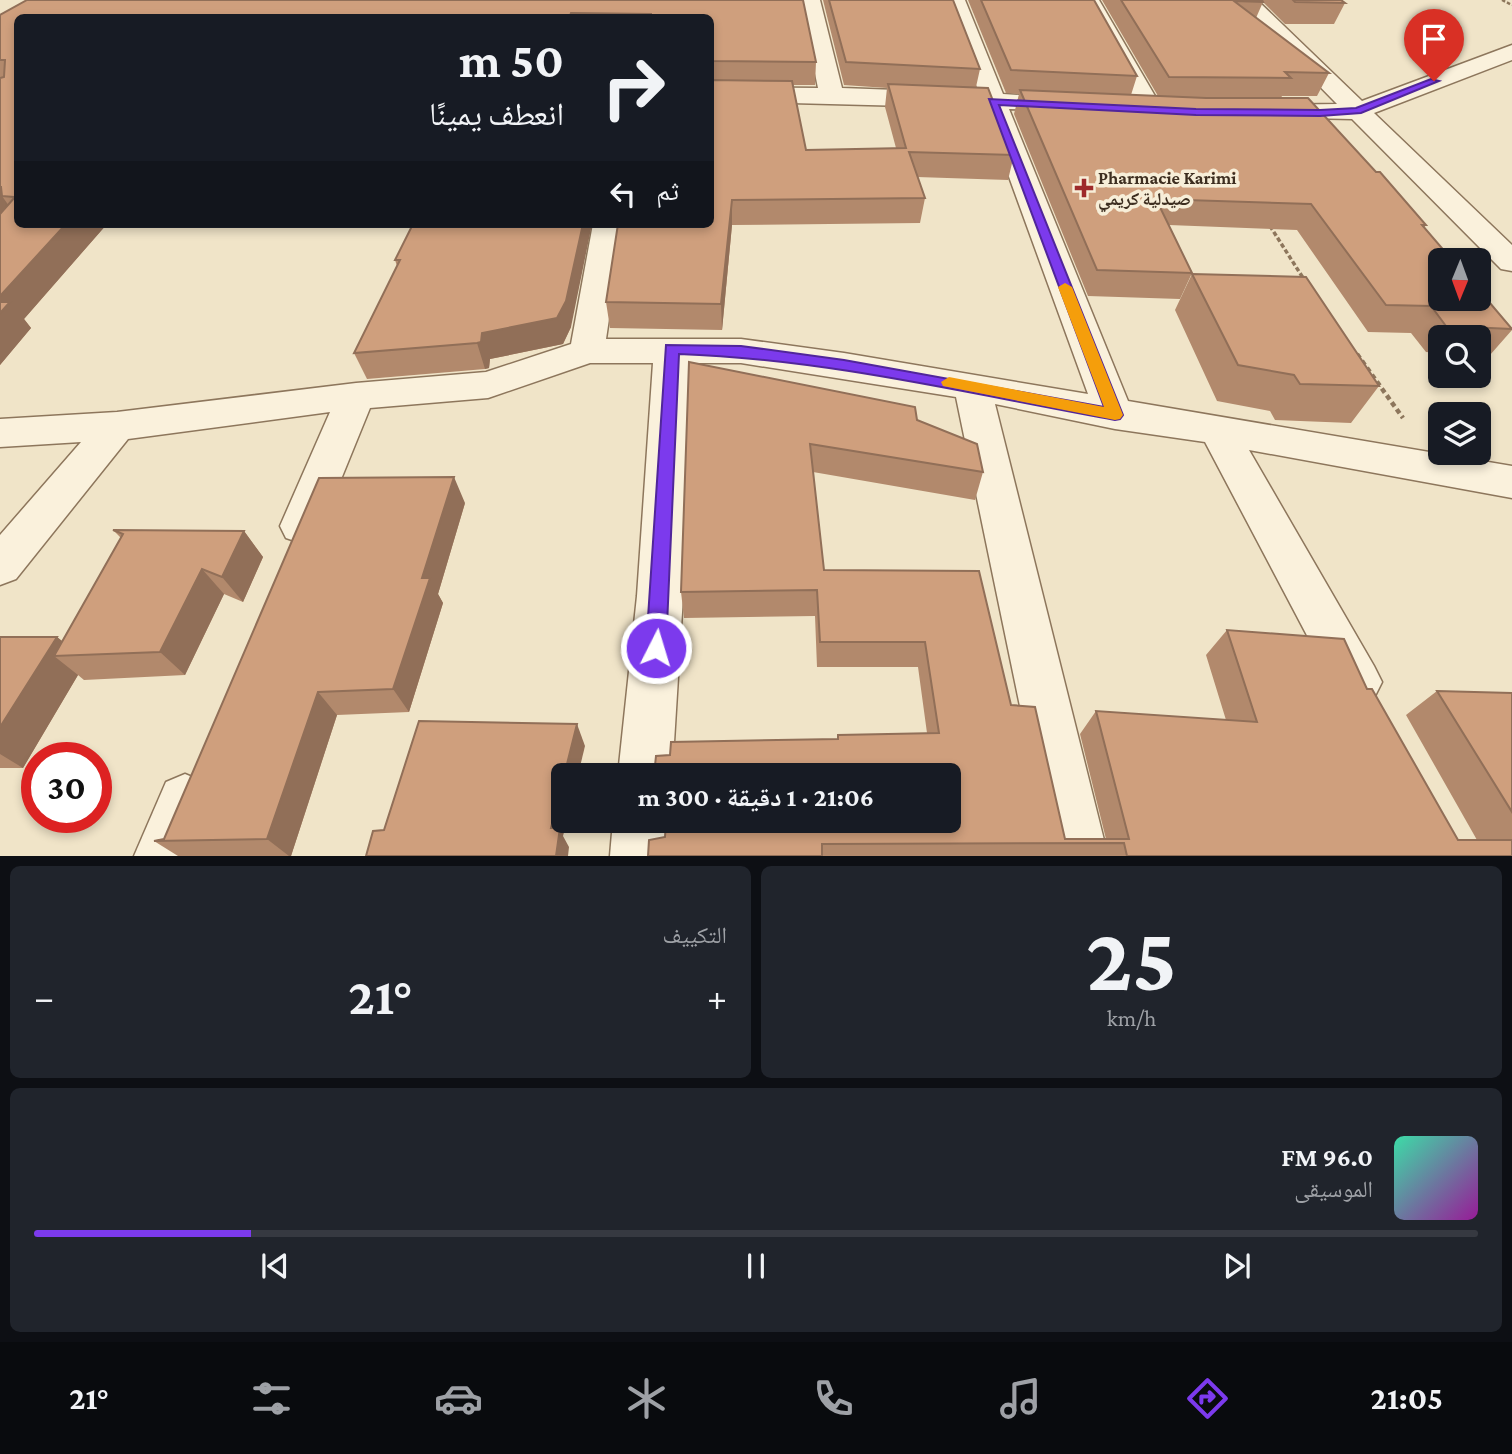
<!DOCTYPE html>
<html lang="ar">
<head>
<meta charset="utf-8">
<style>
  body { margin:0; font-family:"Crimson Pro","Noto Naskh Arabic",serif; background:#20242c; color:#f1f3f6; direction:rtl; height:100vh; display:flex; flex-direction:column; font-size:26px; white-space:nowrap }
  * { box-sizing:border-box; margin:0 }
  p { font-size:23px; color:#9ea1a6 }
  .icon { flex:none; width:38px; height:38px; fill:none; stroke:currentColor; stroke-width:2; stroke-linecap:round; stroke-linejoin:round }
  .map { position:relative; height:856px; overflow:hidden; direction:ltr }
  .side { display:flex; flex-direction:column; gap:10px; padding:10px; background:#0d0f14; flex:1 }
  .side>* { flex:none }
  .banner { position:absolute; left:14px; top:14px; width:700px; height:214px; border-radius:10px; box-shadow:0 4px 10px #0003; direction:rtl; background:#171b24; color:#f1f3f6; overflow:hidden }
  .needle { width:46px; rotate:181deg }
  .controls { position:absolute; left:1428px; top:248px; display:grid; gap:14px }
  .controls a { display:grid; place-items:center; width:63px; height:63px; border-radius:10px; background:#171b24; box-shadow:0 4px 10px #0003; font-size:35px }
  .speed { position:absolute; left:21px; top:742px; display:flex; gap:14px; font-size:35px; font-weight:700; text-align:center }
  .speed>* { display:grid; place-content:center; width:91px; height:91px; border-radius:50%; background:#171b24; box-shadow:0 4px 10px #0003; line-height:1 }
  .speed .limit { border:10px solid #d22; background:#fff; color:#111 }
  .pin { position:absolute; display:grid; place-items:center; width:60px; height:60px; color:#fff; margin:-72px -30px; border-radius:50% 50% 50% 0; rotate:-45deg; box-shadow:0 0 7px #0007 }
  .pin .icon { rotate:45deg }
  .me { position:absolute; width:77px; margin:-38px; rotate:5deg; stroke-linejoin:round; filter:drop-shadow(0 0 5px #0008) }
  .turn { display:flex; align-items:center; gap:24px; height:147px; padding:0 35px; font-size:32px }
  .turn .icon { width:91px; height:91px; stroke-width:2.5 }
  .turn b { display:block; font-size:49px; line-height:60px }
  .then { display:flex; align-items:center; height:66px; padding:0 35px; background:#0003; gap:14px; font-size:26px }
  .big { font-size:52px; font-weight:700; line-height:1.1 }
  .side .card { flex:1; display:flex; flex-direction:column; justify-content:center; gap:10px; min-width:0; padding:0 24px; border-radius:10px; background:#20242c }
  .side .dial { align-items:center; gap:0 }
  .dial b { font-size:91px; line-height:1 }
  .song { display:flex; align-items:center; gap:21px }
  .cover { width:84px; height:84px; border-radius:10px; background:linear-gradient(135deg,hsl(160 70% 55%),hsl(300 70% 35%)) }
  .played { height:7px; border-radius:4px; background:linear-gradient(90deg,#7c3aed 15%,#363941 15%) }
  .keys { display:flex; justify-content:space-around; direction:ltr }
  .heat { display:flex; justify-content:space-between; align-items:center; font-size:38px; direction:ltr }
  .side .tiles { flex:1; display:grid; gap:10px; grid-template-columns:1fr 1fr }
  .card:last-child { grid-column:span 2 }
  .trip { position:absolute; left:551px; top:763px; width:410px; height:70px; border-radius:10px; background:#171b24; box-shadow:0 4px 10px #0003; font-weight:700; line-height:70px; text-align:center; direction:rtl }
  .tab-bar { display:flex; height:112px; justify-content:space-around; align-items:center; background:#090b0e; color:#9ea1a6 }
  .tab-bar .icon { width:49px; height:49px }
  .tab-bar .selected { color:#7c3aed }
  .tab-bar b { font-size:32px; color:#f1f3f6 }
  .map>svg:first-child { display:block }
</style>
</head>
<body>
<div class="map">
<svg width="1512" height="856" viewBox="0 0 1512 856">
  <rect width="100%" height="100%" fill="#f0e4c8"/>
  <g fill="none" stroke-linecap="round" stroke-linejoin="round">
    <g stroke="#8d765c" stroke-width="3">
      <g id="minor">
        <polygon points="800,0 820,0 842,88 979,93 945,0 965,0 1003,94 1078,99 1081,104 1078,109 1069,111 1009,109 1128,401 1512,466 1512,498 1249,450 1374,666 1382,682 1374,698 1357,705 1340,698 1205,442 1115,429 995,404 1108,856 1051,856 956,397 741,363 689,363 683,596 672,775 618,775 637,596 653,363 590,363 488,398 370,408 322,526 316,538 301,543 286,538 280,526 330,412 128,439 16,579 0,585 0,535 81,442 0,447 0,419 117,412 356,383 486,372 571,344 593,224 623,224 606,339 741,339 844,353 1088,394 984,108 710,101 710,87 818,88"/>
        <polygon points="1079,0 1099,0 1162,108 1159,113 1141,113"/>
        <polygon points="1235,0 1257,0 1362,101 1512,45 1512,60 1374,113 1512,245 1512,271 1501,269 1352,119 1260,117 1257,112 1260,107 1269,105 1337,104"/>
        <polygon points="185,774 204,782 212,801 191,856 134,856 166,782"/>
        <polygon points="613,821 669,821 667,856 610,856"/>
      </g>
    </g>
    <polyline stroke="#8d765c" stroke-width="2.5" stroke-dasharray="3.5 2" stroke-linecap="butt" points="1502,0 1512,5"/>
    <polyline stroke="#8d765c" stroke-width="3.5" stroke-dasharray="4.5 2.5" stroke-linecap="butt" points="1270,226 1305,281"/>
    <polyline stroke="#8d765c" stroke-width="4.5" stroke-dasharray="5 3.5" stroke-linecap="butt" points="1357,354 1403,418"/>
    <use href="#minor" fill="#faf1dc" fill-rule="evenodd"/>
  </g>
  <g fill="#b2896c">
    <polygon points="803,0 816,62 815,85 792,85 806,150 896,148 885,107 887,88 844,85 823,0 953,0 980,69 976,87 1014,155 1008,180 917,177 925,198 920,223 732,225 722,330 610,328 606,302 710,224 710,18 18,18 18,224 107,224 24,319 31,328 0,365 0,15"/>
    <polygon points="968,0 1094,0 1137,76 1131,95 1158,96 1102,0 1341,0 1345,3 1334,24 1285,24 1263,2 1256,18 1329,73 1317,96 1282,96 1281,98 1376,172 1426,225 1424,228 1512,328 1512,330 1490,355 1479,354 1479,338 1440,338 1440,353 1426,352 1411,333 1368,332 1297,230 1169,225 1192,273 1180,299 1088,296 1014,114 1019,94 1006,93"/>
    <polygon points="413,224 571,327 563,344 490,359 489,368 485,369 367,379 354,353 397,266 395,260"/>
    <polygon points="1192,274 1379,386 1351,423 1275,420 1270,411 1217,401 1175,310"/>
    <polygon points="689,362 917,420 983,472 975,500 813,472 824,570 979,571 1011,705 1065,839 1106,839 1080,734 1096,711 1226,720 1206,655 1227,630 1367,689 1458,840 1477,840 1406,715 1437,691 1512,693 1512,856 648,856 665,837 837,739 838,735 927,733 918,667 817,667 815,616 684,618 681,592"/>
    <polygon points="465,503 438,594 443,603 409,712 337,715 291,856 178,856 154,841 164,839"/>
    <polygon points="113,530 244,531 263,557 243,602 224,594 185,675 84,680 78,675 23,768 0,768 0,637 57,637 62,641 121,538"/>
  </g>
  <g fill="#916f58">
    <polygon points="0,187 1,187 2,196 14,213 0,221"/>
    <polygon points="732,200 732,225 722,330 721,304"/>
    <polygon points="66,224 107,224 24,319 31,328 0,365 0,296"/>
    <polygon points="583,224 592,224 571,327 563,344 490,359 489,368 485,369 477,343 482,333"/>
    <polygon points="454,477 465,503 438,594 443,603 409,712 393,689 422,578"/>
    <polygon points="244,531 263,557 243,602 222,577"/>
    <polygon points="202,569 224,594 185,675 160,652"/>
    <polygon points="57,637 79,655 54,656 78,675 23,768 0,754 0,727"/>
    <polygon points="318,692 337,715 291,856 289,856 267,839"/>
    <polygon points="577,724 585,746 578,775 564,775"/>
    <polygon points="564,778 564,821 567,821 563,836 569,847 568,856 556,856 551,828"/>
  </g>
  <g fill="#cf9f7d" stroke="#916f58" stroke-width="2">
    <polygon points="27,0 803,0 816,62 710,61 710,18 651,18 651,14 571,13 569,18 18,18 18,224 66,224 0,296 0,214 15,197 2,196 1,187 0,187 0,78 4,77 5,60 0,60 0,15"/>
    <polygon points="829,0 953,0 980,69 846,62"/>
    <polygon points="981,0 1094,0 1137,76 1011,70"/>
    <polygon points="1121,0 1262,0 1263,2 1234,1 1329,73 1285,72 1291,78 1169,77"/>
    <polygon points="1293,0 1341,0 1345,3 1295,2"/>
    <polygon points="710,80 792,81 806,150 906,148 888,84 988,88 1014,155 909,152 925,198 732,200 721,304 606,302 618,224 710,224"/>
    <polygon points="1020,90 1206,98 1308,98 1376,172 1380,172 1426,225 1422,225 1453,261 1440,261 1440,299 1479,299 1479,290 1512,329 1446,326 1431,306 1386,305 1311,204 1156,199 1192,273 1097,270"/>
    <polygon points="413,224 583,224 566,301 557,318 482,333 481,342 477,343 354,353 400,260 395,260"/>
    <polygon points="1192,274 1306,277 1379,386 1300,384 1294,375 1238,365"/>
    <polygon points="0,302 10,302 0,313"/>
    <polygon points="689,362 915,407 917,420 977,444 983,472 810,444 824,570 979,571 1011,705 1035,707 1065,839 1129,839 1096,711 1257,722 1227,630 1344,639 1367,689 1372,689 1458,840 1512,840 1512,856 1127,856 1124,843 822,844 822,856 648,856 649,840 665,837 666,821 948,821 948,775 654,775 656,756 670,755 671,742 838,739 838,735 939,733 925,642 820,642 817,590 681,592"/>
    <polygon points="454,477 422,578 430,578 393,689 318,692 267,839 154,841 164,839 319,478"/>
    <polygon points="113,530 244,531 222,577 202,569 160,652 54,656 123,534"/>
    <polygon points="0,637 57,637 0,727"/>
    <polygon points="1437,691 1512,693 1512,812"/>
    <polygon points="419,721 577,724 551,828 560,828 556,856 366,856 373,831 384,830"/>
  </g>
  <path fill="#7c3aed" stroke="#51269a" stroke-width="2" d="M1431 79 1439 81 1361 113 1320 116 1196 115 999 105 1123 415 1120 419 1115 420C970 394 826 359 679 354L666 648 663 654 656 657 649 654 646 648 666 345 741 346 844 360 1104 407 989 99 1196 109 1320 110 1356 108Z"/>
  <polygon fill="#f59e0b" points="1065,283 1072,287 1123,415 1120,419 1115,420 943,386 941,382 949,377 1104,407 1058,287"/>
  <path fill="#9e2a2b" stroke="#f7eed8" stroke-width="2.5" d="M1080.5 177.5h7v7h7v7h-7v7h-7v-7h-7v-7h7z"/>
  <g text-anchor="middle" dominant-baseline="central" stroke-width="7" stroke-linejoin="round" paint-order="stroke">
    <g font-size="18" font-weight="bold" fill="#3d2e20" stroke="#f7eed8" text-anchor="start">
      <text x="1098" y="178">Pharmacie Karimi<tspan x="1098" dy="21">صيدلية كريمي</tspan></text>
    </g>
  </g>
</svg>
<div class="controls">
<a><svg class="needle" viewBox="-14 -14 28 28"><path d="M0-13l5 13h-10z" fill="#e53935"/><path d="M0 13l5-13h-10z" fill="#9ea1a6"/></svg></a>
<a><svg class="icon" aria-label="search" viewBox="0 0 24 24"><circle cx="10" cy="10" r="6"/><path d="M15 15l6 6"/></svg></a>
<a><svg class="icon" aria-label="layers" viewBox="0 0 24 24"><path d="M12 4l9 5-9 5-9-5zM3 14l9 5 9-5"/></svg></a>
</div>
<div class="speed"><div class="limit">30</div></div>
<div class="pin" style="left:1434px;top:81px;background:#d93025"><svg class="icon" aria-label="arrive" viewBox="0 0 24 24"><path d="M6 21V4h12l-3 4 3 4H6"/></svg></div>
<svg class="me" style="left:656px;top:648px" viewBox="-20 -20 40 40"><circle r="17" fill="#7c3aed" stroke="#fff" stroke-width="3"/><path d="M0-11L8 9 0 5-8 9z" fill="#fff"/></svg>
<div class="trip">21:06 · 1 دقيقة · 300 m</div>
<div class="banner">
<div class="turn"><svg class="icon" aria-label="right" viewBox="0 0 24 24"><path d="M7 20v-9h11M14 6l5 5-5 5"/></svg><div><b>50 m</b>انعطف يمينًا</div></div>
<div class="then">ثم<svg class="icon" aria-label="left" viewBox="0 0 24 24"><path d="M17 20v-9H6M10 6l-5 5 5 5"/></svg></div>
</div>
</div>
<section class="side">
<div class="tiles">
<div class="card dial"><b>25</b><p>km/h</p></div>
<div class="card"><p>التكييف</p>
<div class="heat"><a>−</a><b class="big">21°</b><a>+</a></div>
</div>
<div class="card">
<div class="song"><i class="cover"></i><div><b>96.0 FM</b><p>الموسيقى</p></div></div>
<div class="played"></div>
<div class="keys"><svg class="icon" aria-label="previous" viewBox="0 0 24 24"><path d="M18 5L8 12l10 7zM5 5v14"/></svg><svg class="icon" aria-label="pause" viewBox="0 0 24 24"><path d="M8 5v14M16 5v14"/></svg><svg class="icon" aria-label="next" viewBox="0 0 24 24"><path d="M6 5l10 7-10 7zM19 5v14"/></svg></div>
</div>
</div>
</section>
<nav class="tab-bar">
<b>21:05</b>
<svg class="icon selected" aria-label="directions" viewBox="0 0 24 24"><path d="M12 3l9 9-9 9-9-9zM9 14v-3h6M13 9l2 2-2 2"/></svg>
<svg class="icon" aria-label="music" viewBox="0 0 24 24"><path d="M9 18V5l10-2v13"/><circle cx="6" cy="18" r="3"/><circle cx="16" cy="16" r="3"/></svg>
<svg class="icon" aria-label="phone" viewBox="0 0 24 24"><path d="M5 4h4l2 5-3 2q2 4 5 5l2-3 5 2v4C11 20 4 13 5 4z"/></svg>
<svg class="icon" aria-label="climate" viewBox="0 0 24 24"><path d="M12 3v18M4 7l16 10M4 17L20 7"/></svg>
<svg class="icon" aria-label="car" viewBox="0 0 24 24"><path d="M5 17H2v-5l4-1 3-4h7l3 4 3 1v5h-3M9 17h6M6 11h13"/><circle cx="7" cy="17" r="2"/><circle cx="17" cy="17" r="2"/></svg>
<svg class="icon" aria-label="filters" viewBox="0 0 24 24"><path d="M4 7h16M4 17h16"/><circle cx="9" cy="7" r="2"/><circle cx="15" cy="17" r="2"/></svg>
<b>21°</b>
</nav>
</body>
</html>
